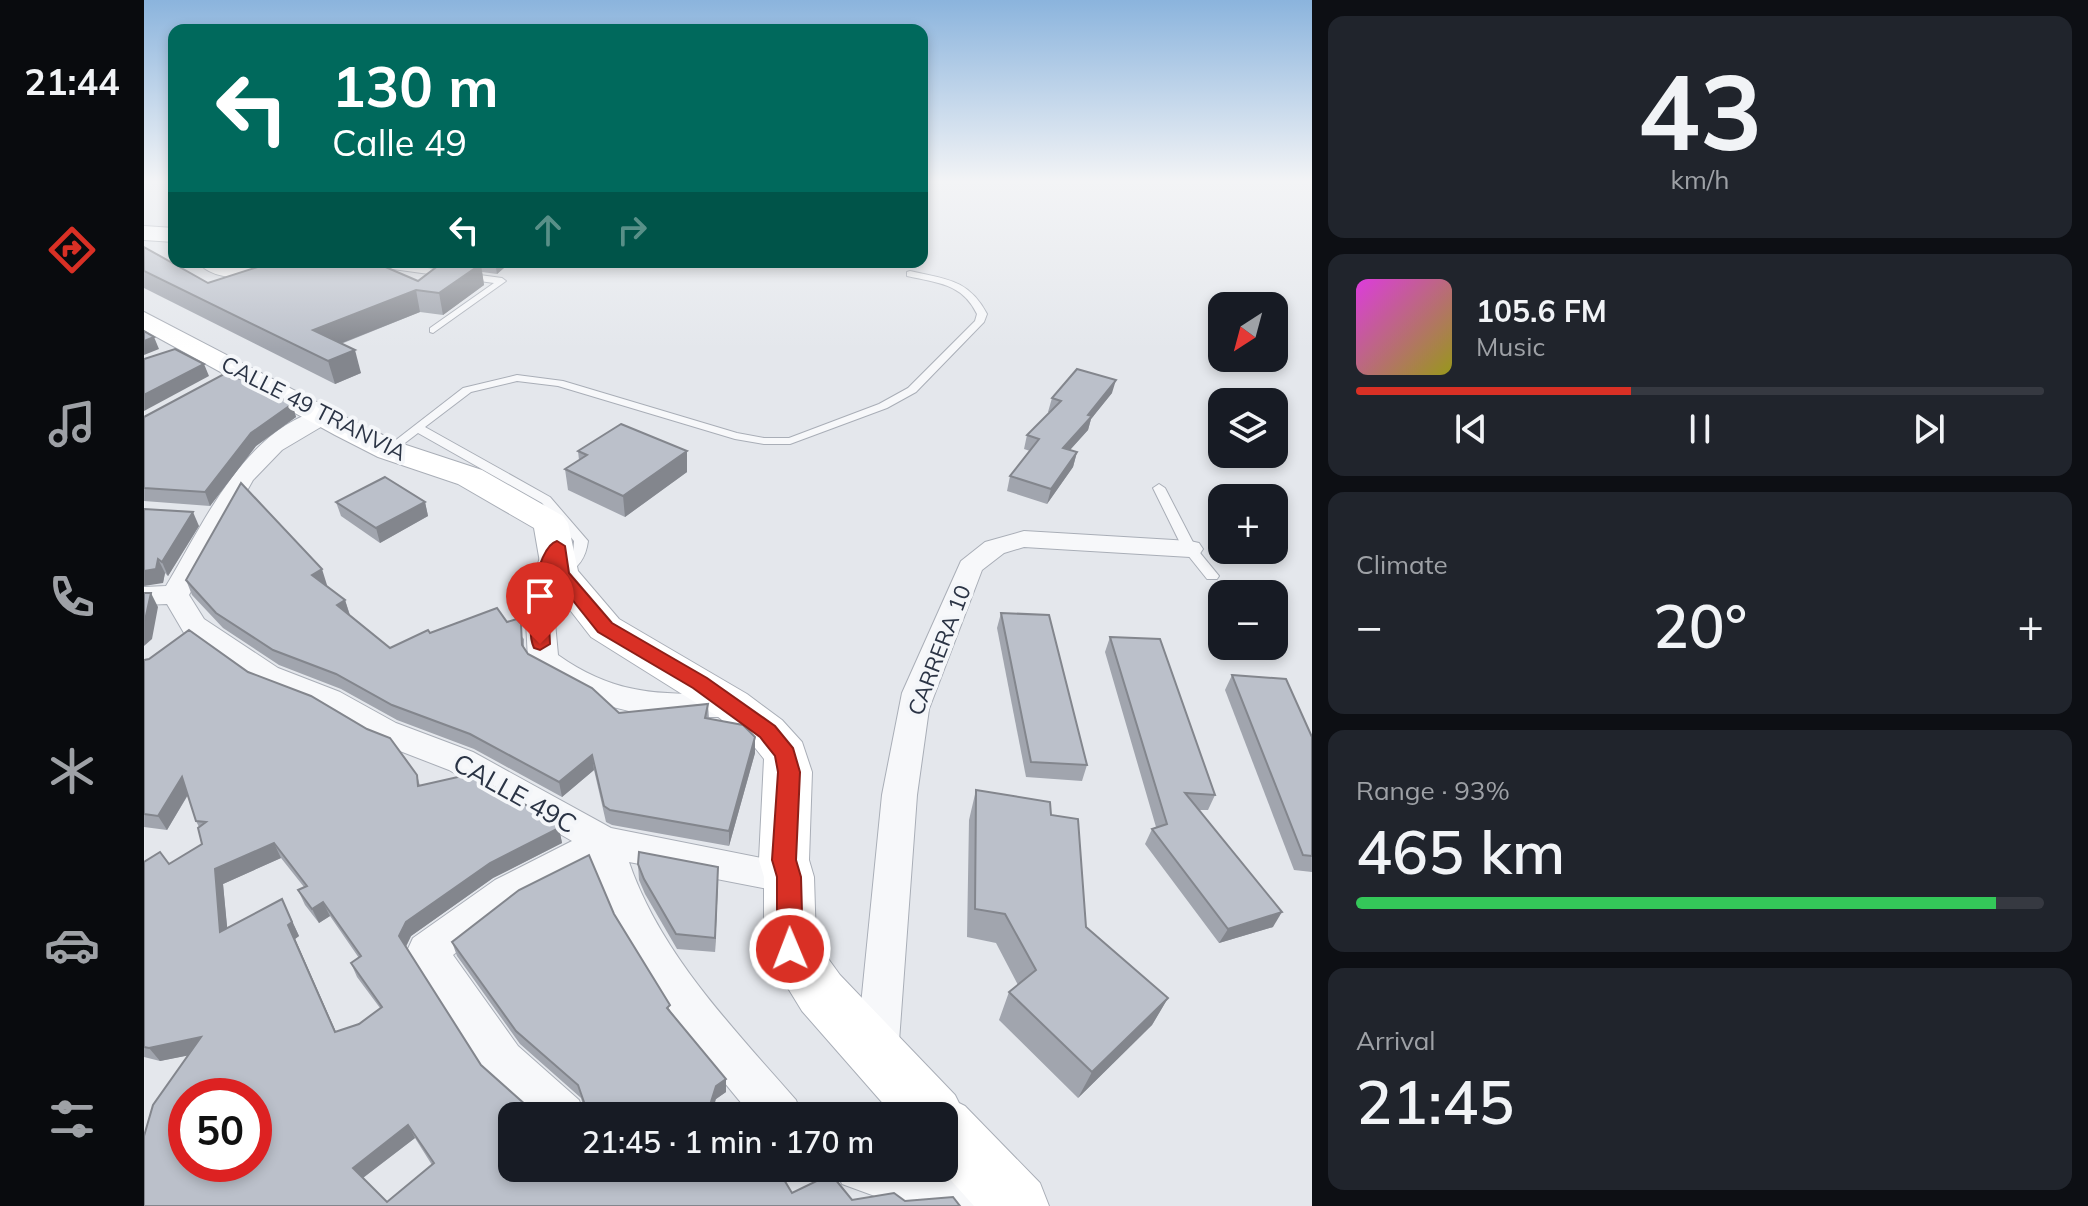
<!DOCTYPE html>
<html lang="en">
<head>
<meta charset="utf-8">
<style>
  body { margin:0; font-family:Mulish,sans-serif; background:#20242c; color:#f1f3f6; height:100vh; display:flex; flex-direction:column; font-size:30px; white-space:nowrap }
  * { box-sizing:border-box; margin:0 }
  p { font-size:26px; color:#9ea1a6 }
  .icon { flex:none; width:44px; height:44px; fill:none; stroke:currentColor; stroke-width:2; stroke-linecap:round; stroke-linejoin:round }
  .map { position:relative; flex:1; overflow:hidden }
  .panel { display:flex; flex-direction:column; gap:16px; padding:16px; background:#0d0f14; width:776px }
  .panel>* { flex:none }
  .top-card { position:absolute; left:24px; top:24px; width:760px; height:244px; border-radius:16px; box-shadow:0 4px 12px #0003; background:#00695c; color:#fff; overflow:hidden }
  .needle { width:52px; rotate:216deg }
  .tools { position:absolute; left:1064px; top:292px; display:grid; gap:16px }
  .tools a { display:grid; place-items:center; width:80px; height:80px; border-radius:16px; background:#171b24; box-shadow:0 4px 12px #0003; font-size:40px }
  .speed { position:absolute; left:24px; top:1078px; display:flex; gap:16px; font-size:40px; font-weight:700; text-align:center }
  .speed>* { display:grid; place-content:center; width:104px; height:104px; border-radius:50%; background:#171b24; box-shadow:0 4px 12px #0003; line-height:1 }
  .speed .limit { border:12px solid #d22; background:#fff; color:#111 }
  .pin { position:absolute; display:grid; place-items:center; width:68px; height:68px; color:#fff; margin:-82px -34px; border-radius:50% 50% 50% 0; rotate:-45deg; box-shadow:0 0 8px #0007 }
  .pin .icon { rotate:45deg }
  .me { position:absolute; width:88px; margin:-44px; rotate:359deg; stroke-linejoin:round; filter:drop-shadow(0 0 6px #0008) }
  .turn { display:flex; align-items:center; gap:28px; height:168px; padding:0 32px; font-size:36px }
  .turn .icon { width:104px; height:104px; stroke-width:2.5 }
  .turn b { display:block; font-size:56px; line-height:68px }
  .lanes { display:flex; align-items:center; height:76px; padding:0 32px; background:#0003; justify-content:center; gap:40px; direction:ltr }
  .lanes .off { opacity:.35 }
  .big { font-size:60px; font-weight:600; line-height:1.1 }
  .panel .widget { flex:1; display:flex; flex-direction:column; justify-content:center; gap:12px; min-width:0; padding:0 28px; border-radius:16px; background:#20242c }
  .panel .dial { align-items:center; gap:0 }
  .dial b { font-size:104px; line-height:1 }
  .song { display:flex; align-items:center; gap:24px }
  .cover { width:96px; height:96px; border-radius:12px; background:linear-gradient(135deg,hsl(300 70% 55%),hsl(60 70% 35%)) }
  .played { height:8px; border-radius:4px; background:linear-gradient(90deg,#d93025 40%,#363941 40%) }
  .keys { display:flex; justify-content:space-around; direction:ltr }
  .heat { display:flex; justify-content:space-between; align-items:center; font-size:44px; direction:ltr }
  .charge { height:12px; border-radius:6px; background:linear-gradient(90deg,#34c759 93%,#363941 0) }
  .trip { position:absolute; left:354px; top:1102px; width:460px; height:80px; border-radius:16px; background:#171b24; box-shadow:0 4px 12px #0003; font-weight:600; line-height:80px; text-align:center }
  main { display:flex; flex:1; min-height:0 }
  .tab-bar { display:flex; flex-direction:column; width:144px; justify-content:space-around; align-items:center; background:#090b0e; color:#9ea1a6 }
  .tab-bar .icon { width:56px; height:56px }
  .tab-bar .selected { color:#d93025 }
  .tab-bar b { font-size:36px; color:#f1f3f6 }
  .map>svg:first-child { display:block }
</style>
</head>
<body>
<main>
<nav class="tab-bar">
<b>21:44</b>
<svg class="icon selected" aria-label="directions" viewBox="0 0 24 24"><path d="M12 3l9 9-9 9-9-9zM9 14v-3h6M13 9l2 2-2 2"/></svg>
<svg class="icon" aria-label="music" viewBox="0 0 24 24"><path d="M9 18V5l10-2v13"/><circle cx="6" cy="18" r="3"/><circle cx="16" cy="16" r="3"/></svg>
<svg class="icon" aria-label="phone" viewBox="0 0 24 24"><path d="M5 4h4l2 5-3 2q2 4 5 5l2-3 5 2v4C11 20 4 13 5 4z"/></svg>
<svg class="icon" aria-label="climate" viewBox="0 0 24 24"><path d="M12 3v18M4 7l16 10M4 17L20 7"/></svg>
<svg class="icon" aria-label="car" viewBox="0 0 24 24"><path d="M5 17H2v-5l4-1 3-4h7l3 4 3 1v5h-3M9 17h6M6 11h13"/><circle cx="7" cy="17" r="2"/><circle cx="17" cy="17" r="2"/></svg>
<svg class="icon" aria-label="filters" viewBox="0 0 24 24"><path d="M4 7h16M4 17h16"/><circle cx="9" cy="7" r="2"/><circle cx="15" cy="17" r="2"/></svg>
</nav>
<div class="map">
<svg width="1168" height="1206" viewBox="0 0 1168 1206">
  <rect width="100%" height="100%" fill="#e4e7ec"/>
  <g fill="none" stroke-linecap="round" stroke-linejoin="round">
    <g stroke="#a9aeb7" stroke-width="2">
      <g id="lane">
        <polygon points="216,262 239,262 358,278 362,281 289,333 286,332 286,328 350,283 220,265"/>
        <path d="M766 271C801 279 825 279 843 314L840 322 772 392 743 408 646 444H620L591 439 414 386 373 381 327 392 281 427 406 497 444 541C442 557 435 569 419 575L412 571 429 555 430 541 398 503 274 433 249 452H241L239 450 319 388 373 375 419 381 593 433 620 438H645L735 404 764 388 831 321 833 314C818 283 793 283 763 276V272Z"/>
        <polygon points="1015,484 1021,488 1052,548 1075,576 1073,579 1063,579 1039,549 1009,488"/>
      </g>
    </g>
    <g stroke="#a9aeb7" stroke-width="2">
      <g id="street">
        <path d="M179 409 190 416 187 421 138 450 109 480 45 595 60 619 134 668 196 692 252 723 329 752 467 828 658 866 663 877 658 888 645 893 485 862C516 953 589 1028 652 1100L658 1116H608C545 1040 479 960 449 865L377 902 309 955 374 1046 435 1100 441 1116H387L344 1076 263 951 269 938 351 880 428 841 305 770 230 741 174 708 112 684 40 633 23 604 0 605V587L22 586C60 523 100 429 179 409Z"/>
        <polygon points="880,531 1046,541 1055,543 1059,549 1055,555 1046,557 880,547 860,553 838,570 785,709 773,795 754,1055 748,1070 733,1076 718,1070 712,1055 738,795 758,693 817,561 841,542"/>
        <path d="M413 538 422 540 426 546 409 601 414 655C473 697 518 694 588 694L599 697 604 705 599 713C583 718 567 717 550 717 488 717 439 704 388 667L384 660 381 601 400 546 404 540Z"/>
        <polygon points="691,1168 784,1168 845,1189 852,1206 758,1206 698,1184"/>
      </g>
    </g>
    <g stroke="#a9aeb7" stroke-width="2">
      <g id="secondary">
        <polygon points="0,226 30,228 30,242 0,240"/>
        <path d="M54 262H177L173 267C145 274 75 290 54 262Z"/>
        <polygon points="0,312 213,423 256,443 338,470 419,516 424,523 434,571 475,619 603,694 638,720 658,742 668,772 665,860 670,877 672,942 696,975 811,1095 815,1103 821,1106 896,1183 905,1206 830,1206 796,1168 800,1168 800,1116 750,1116 658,1011 620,949 620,877 615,860 620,759 608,744 573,716 447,637 398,574 390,528 314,484 234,457 191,435 0,330"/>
      </g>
    </g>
    <use href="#lane" fill="#f7f8fa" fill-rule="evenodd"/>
    <use href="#street" fill="#f7f8fa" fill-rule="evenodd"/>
    <use href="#secondary" fill="#fff" fill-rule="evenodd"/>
  </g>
  <g fill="#a1a5ae" fill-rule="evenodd">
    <polygon points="12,180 30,180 30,183"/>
    <polygon points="0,247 64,283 274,281 299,262 367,262 353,274 338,272 340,285 299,315 276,312 197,344 217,373 191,384 0,288"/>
    <polygon points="968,393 947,419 944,430 926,450 933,452 929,467 903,504 863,491 866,476 886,451 880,449 883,435 906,412 904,412 908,398"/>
    <polygon points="148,404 152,417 112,446 66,506 0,501 0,417"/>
    <polygon points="434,451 543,451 543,472 481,517 424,490 421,469 435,460"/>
    <polygon points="192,502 281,502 284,516 236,543 197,516"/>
    <polygon points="0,509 55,526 24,576 21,573 19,583"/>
    <polygon points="42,580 183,585 182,585 201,600 206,615 246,648 286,633 363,622 380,639 380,649 384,654 475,713 564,704 565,719 611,737 611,753 585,846 468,825 462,822 450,770 418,797 330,749 253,720 197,689 135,665 79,628 48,595"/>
    <polygon points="857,613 943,765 938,781 882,777 853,628"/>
    <polygon points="966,637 1071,795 1064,810 1055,810 1129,927 1075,943 1001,844 1008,829 1012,827 961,652"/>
    <path d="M0 660 104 672 273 775 276 786 415 828 418 843 349 878 267 936 262 947 337 1065 383 1106 439 1105 437 1098 376 1044 313 956 308 942 470 914 527 1012 582 1079V1092L572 1099 368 1116 648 1193 708 1200 761 1201 816 1206H0L45 1055 16 1061 0 1057V862L25 864 58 844 55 827 52 821 44 795 23 830 0 827ZM137 858 160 887 154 890 161 905 175 923 186 916 215 958 207 963 213 977 236 1008 215 1024 192 1032 151 939 155 936 138 899 83 928 79 884ZM271 1138 288 1165 243 1202 219 1178Z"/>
    <polygon points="1088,675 1168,737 1168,872 1150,870 1081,690"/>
    <polygon points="832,790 907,815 942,927 1024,998 1008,1025 934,1098 855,1020 865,992 874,985 852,943 823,937 825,820"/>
    <polygon points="494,864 574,867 571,952 533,949 501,894 495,880"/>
  </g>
  <g fill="#83868d">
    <polygon points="351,262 367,262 353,274"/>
    <polygon points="337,264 340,285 299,315 295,293"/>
    <polygon points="272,290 276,312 175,352 169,330"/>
    <polygon points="10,337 15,349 0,355 0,341"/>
    <polygon points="211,350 217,373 191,384 184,361"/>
    <polygon points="60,364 65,376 0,411 0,395"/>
    <polygon points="972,380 968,393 947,419 944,430 915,462 919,448"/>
    <polygon points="148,404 152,417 112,446 66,506 61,492 107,433"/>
    <polygon points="543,451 543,472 481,517 479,496"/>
    <polygon points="933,452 929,467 903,504 907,489"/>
    <polygon points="281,502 284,516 236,543 232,528"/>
    <polygon points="49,512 55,526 24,576 18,562"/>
    <polygon points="14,559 21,573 19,583 0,586 0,571"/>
    <polygon points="178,569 183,585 173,590 168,575"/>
    <polygon points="7,593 14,607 8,639 0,646 0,625"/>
    <polygon points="201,600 206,616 193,605"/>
    <polygon points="611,737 611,753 585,846 585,831"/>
    <polygon points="448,755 450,770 418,797 415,782"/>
    <polygon points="38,777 46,791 23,830 14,816"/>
    <polygon points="415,828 418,843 349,878 267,936 260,950 255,936 262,922 346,863"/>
    <polygon points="130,843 137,858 79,884 85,946 76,932 71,869"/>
    <polygon points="574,867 574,882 571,952 571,938"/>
    <polygon points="138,899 155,936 151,939 198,1046 191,1032 144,925"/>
    <polygon points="179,902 186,916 175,923 168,909"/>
    <polygon points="1138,912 1129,927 1075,943 1084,929"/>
    <polygon points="1024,998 1008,1025 934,1098 948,1072"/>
    <polygon points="57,1037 67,1051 16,1061 5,1048"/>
    <polygon points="582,1079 582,1092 572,1099 567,1116 566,1105 572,1086"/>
    <polygon points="264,1125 271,1138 216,1180 209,1168"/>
  </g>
  <g fill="#bbc0ca" stroke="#83868d" stroke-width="2" fill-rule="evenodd">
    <polygon points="0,247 64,283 129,262 230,262 274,281 299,262 324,262 337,264 295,293 272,290 169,330 211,350 184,361 0,271"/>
    <polygon points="0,331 10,337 0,341"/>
    <polygon points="31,349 60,364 0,395 0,359"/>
    <polygon points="933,369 972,380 944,415 948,416 919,448 933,452 907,489 866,476 895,439 883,435 917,401 908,398"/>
    <polygon points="80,374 104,381 148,404 107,433 61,492 0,488 0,417"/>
    <polygon points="477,424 543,451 479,496 421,469 443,455 434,451"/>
    <polygon points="241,477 281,502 232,528 192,502"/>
    <polygon points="97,483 178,569 168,575 201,600 193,605 246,648 284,630 286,633 353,608 363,622 373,619 377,624 378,645 384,654 448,688 475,713 564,704 561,718 599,725 611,737 585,831 466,810 460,806 448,755 415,782 326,734 248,705 192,674 129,650 72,613 42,580"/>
    <polygon points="0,509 49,512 18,562 14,559 12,569 0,571"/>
    <polygon points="0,593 7,593 0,625"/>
    <polygon points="857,613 905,615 943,765 887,762"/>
    <path d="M45 630 104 672 167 696 223 729 246 738 273 775 274 786 327 774 410 821 415 828 346 863 262 922 255 936 337 1065 383 1106 441 1105 434 1085 372 1031 308 942 375 890 445 855 470 914 526 1005 523 1008 582 1079 572 1086 566 1105 601 1106 608 1116H368V1168H633L648 1193 687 1174 708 1200 750 1193 761 1201 809 1197 816 1206H0V1136L9 1105 57 1037 5 1048 0 1047V862L16 852 25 864 58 844 54 828 62 822 52 821 38 777 14 816 0 814V660L5 659ZM130 843 163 886 154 890 168 909 179 902 217 956 207 963 238 1007 215 1024 191 1032 144 925 148 922 138 899 76 932 71 869ZM42 1096H110V1164H42ZM264 1125 290 1163 243 1202 209 1168Z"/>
    <polygon points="966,637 1016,639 1071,795 1041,793 1138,912 1084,929 1008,829 1023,824"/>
    <polygon points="1088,675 1142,679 1168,737 1168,856 1159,855"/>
    <polygon points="832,790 906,802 907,815 934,819 942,927 1024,998 948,1072 865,992 892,970 861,914 831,909"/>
    <polygon points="495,852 574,867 571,938 532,934 500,879 494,864"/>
  </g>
  <linearGradient id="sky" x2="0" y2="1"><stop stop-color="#8bb4dd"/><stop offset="0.52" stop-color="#f3f4f6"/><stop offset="1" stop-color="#f3f4f6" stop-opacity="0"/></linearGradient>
  <rect width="1168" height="349" fill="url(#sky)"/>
  <path fill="#d93025" stroke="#8d1f18" stroke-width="2" d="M413 541 421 546 425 573 468 623 563 678 631 726 649 748 656 772 652 860 657 877 659 949 655 958 646 961 637 958 633 949V877L628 860 634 772 631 756 616 737 549 688 454 632 411 578 404 601 406 644 396 650 390 648C380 629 391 547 413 541Z"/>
  <g text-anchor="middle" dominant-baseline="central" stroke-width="8" stroke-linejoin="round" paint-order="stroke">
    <g font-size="22" fill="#2b3445" stroke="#f4f6f9">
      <text transform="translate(170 408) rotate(27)">CALLE 49 TRANVIA</text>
      <text transform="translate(795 650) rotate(-69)">CARRERA 10</text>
    </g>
    <g font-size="26" fill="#2b3445" stroke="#f4f6f9">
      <text transform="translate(371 793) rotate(29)">CALLE 49C</text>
    </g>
  </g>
</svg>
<div class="tools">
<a><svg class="needle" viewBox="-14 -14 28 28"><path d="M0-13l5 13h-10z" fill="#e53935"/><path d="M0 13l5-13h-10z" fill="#9ea1a6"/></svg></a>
<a><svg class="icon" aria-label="layers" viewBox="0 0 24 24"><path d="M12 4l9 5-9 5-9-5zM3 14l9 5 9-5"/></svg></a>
<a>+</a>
<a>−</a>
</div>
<div class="speed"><div class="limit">50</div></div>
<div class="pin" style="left:396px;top:644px;background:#d93025"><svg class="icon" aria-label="arrive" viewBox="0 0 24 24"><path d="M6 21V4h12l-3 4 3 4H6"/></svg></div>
<svg class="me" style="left:646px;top:949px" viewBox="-20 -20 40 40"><circle r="17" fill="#d93025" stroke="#fff" stroke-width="3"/><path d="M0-11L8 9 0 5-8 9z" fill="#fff"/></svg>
<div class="trip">21:45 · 1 min · 170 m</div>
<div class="top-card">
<div class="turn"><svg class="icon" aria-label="left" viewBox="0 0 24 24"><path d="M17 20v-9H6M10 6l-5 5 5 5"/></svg><div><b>130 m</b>Calle 49</div></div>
<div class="lanes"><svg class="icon" aria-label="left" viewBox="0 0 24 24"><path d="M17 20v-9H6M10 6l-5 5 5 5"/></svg><svg class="icon off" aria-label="ahead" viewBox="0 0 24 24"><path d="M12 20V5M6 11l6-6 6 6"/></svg><svg class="icon off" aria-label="right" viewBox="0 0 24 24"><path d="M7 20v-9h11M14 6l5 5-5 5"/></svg></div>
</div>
</div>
<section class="panel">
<div class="widget dial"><b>43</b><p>km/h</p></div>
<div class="widget">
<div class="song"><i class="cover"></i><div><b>105.6 FM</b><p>Music</p></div></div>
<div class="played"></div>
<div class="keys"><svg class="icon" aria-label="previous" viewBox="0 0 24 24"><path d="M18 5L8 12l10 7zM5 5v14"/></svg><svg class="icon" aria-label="pause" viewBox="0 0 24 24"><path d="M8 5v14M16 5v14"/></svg><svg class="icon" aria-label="next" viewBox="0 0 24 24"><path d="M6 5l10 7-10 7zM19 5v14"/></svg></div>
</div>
<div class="widget"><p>Climate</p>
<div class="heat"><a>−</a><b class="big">20°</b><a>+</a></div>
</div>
<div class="widget"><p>Range · 93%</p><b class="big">465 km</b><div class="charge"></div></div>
<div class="widget"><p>Arrival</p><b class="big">21:45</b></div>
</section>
</main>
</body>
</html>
